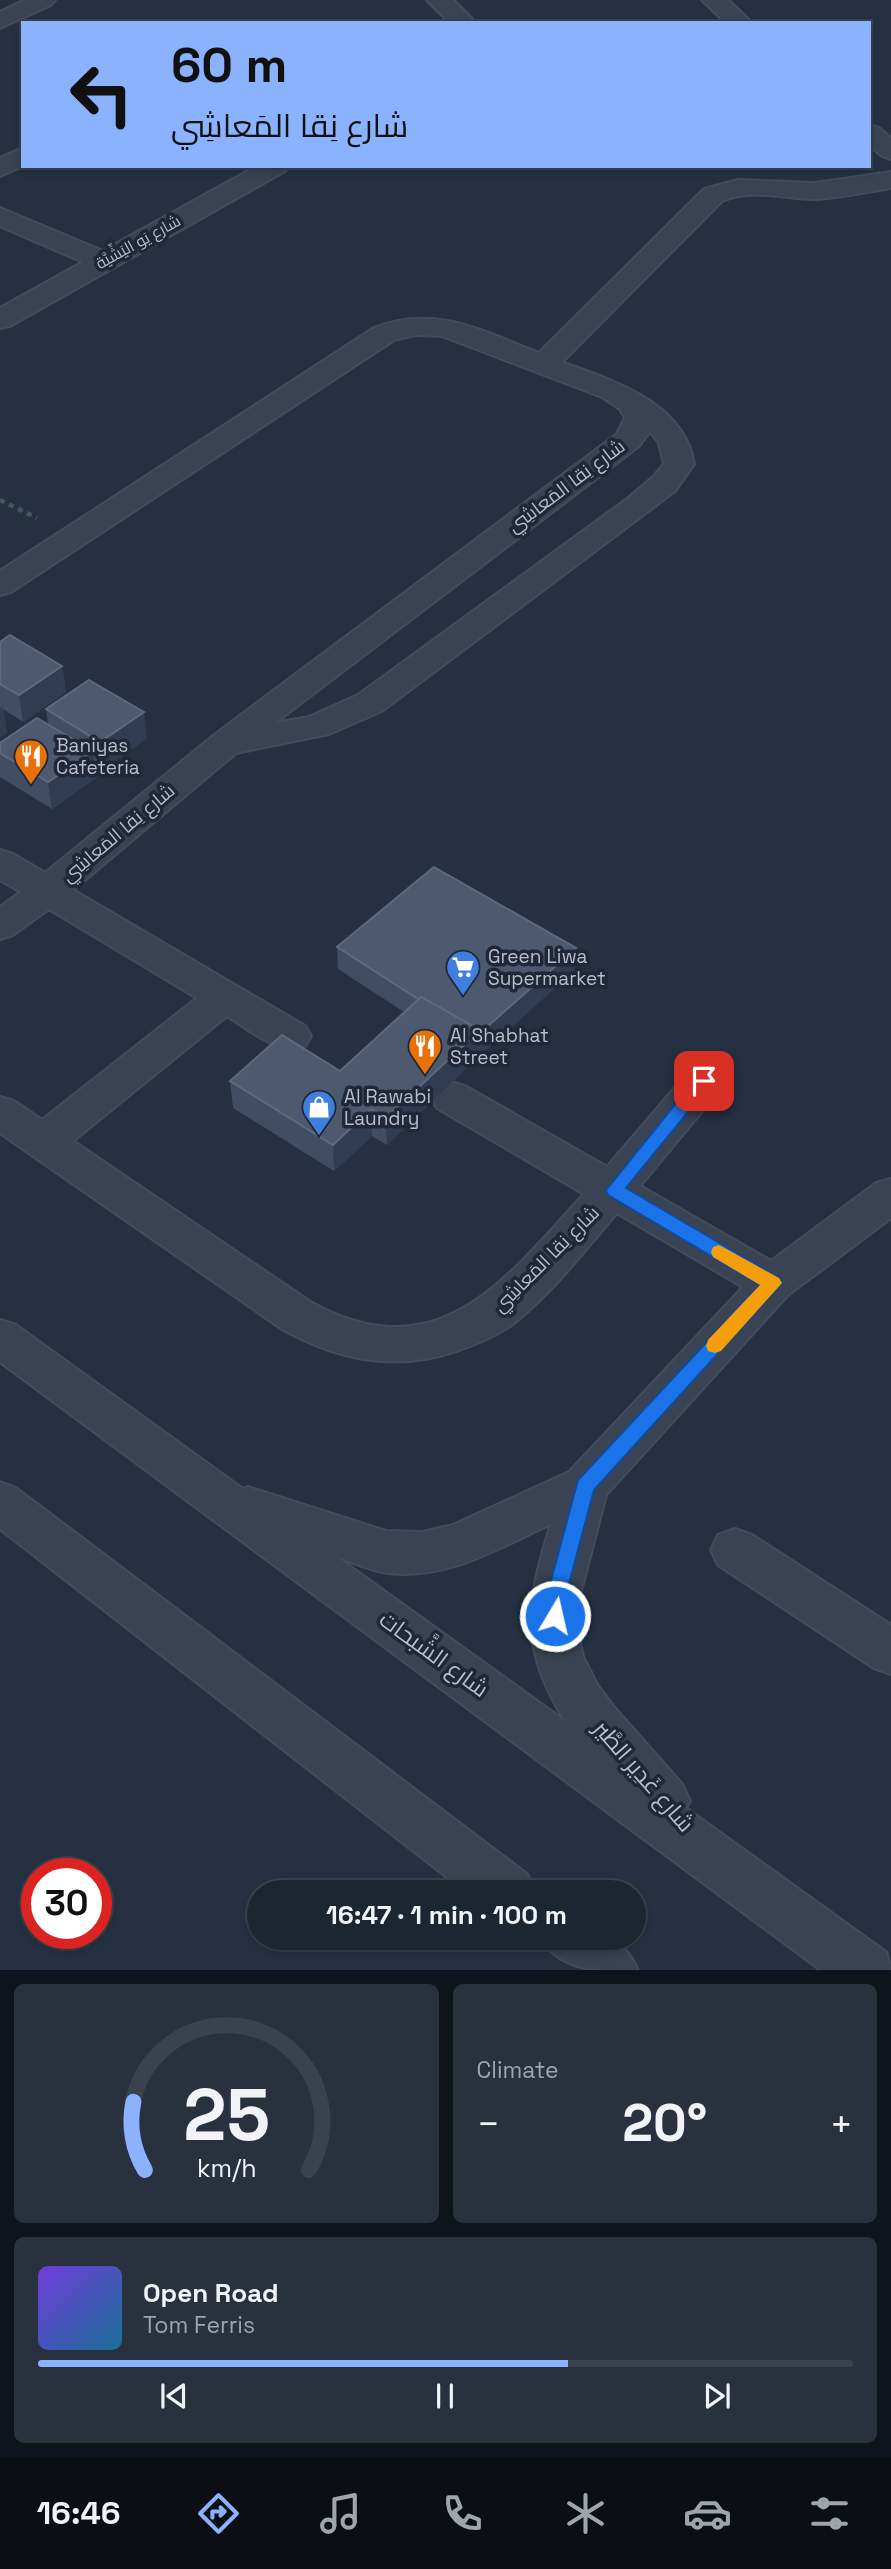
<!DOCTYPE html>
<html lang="en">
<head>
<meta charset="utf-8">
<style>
  body { margin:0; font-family:"Space Grotesk",Cairo,sans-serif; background:#29313e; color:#f1f3f6; height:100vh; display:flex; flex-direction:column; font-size:26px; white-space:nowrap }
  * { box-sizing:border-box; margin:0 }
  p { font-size:23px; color:#a0a5ac }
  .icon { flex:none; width:38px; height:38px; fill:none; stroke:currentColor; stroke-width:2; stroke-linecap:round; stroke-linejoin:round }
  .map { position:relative; height:1970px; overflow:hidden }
  .side { display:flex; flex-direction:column; gap:14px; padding:14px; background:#0f141c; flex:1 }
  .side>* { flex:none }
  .hud { position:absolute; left:21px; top:21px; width:850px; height:147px; border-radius:0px; box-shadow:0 4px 10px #0003,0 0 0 2px #3a424d; background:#8ab2fe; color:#111; overflow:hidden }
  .speed { position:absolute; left:21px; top:1858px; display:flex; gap:14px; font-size:35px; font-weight:700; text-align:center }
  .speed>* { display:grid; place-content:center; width:91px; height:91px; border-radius:50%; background:#1c2532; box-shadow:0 4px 10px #0003,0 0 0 2px #3a424d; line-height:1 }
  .speed .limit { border:10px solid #d22; background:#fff; color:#111 }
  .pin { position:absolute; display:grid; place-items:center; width:60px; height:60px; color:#fff; margin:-30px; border-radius:14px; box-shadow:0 4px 10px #0006 }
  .me { position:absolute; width:77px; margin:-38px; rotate:9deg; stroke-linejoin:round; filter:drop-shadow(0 0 5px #0008) }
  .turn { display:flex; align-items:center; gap:24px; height:147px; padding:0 35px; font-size:32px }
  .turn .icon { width:91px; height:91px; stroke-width:2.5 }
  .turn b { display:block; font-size:49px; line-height:60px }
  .big { font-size:52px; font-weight:800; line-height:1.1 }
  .side .card { flex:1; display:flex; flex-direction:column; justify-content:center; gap:10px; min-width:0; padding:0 24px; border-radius:10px; background:#29313e }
  .side .dial { align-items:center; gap:0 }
  .dial svg { height:182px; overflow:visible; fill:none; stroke:#3a424d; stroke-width:7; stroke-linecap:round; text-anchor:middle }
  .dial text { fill:#f1f3f6; stroke:none }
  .song { display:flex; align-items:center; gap:21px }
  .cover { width:84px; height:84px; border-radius:10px; background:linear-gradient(135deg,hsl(260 70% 55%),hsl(200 70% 35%)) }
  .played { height:7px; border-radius:4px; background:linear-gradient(90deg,#8ab2fe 65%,#3a424d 65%) }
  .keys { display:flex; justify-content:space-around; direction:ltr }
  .heat { display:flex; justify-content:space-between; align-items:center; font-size:38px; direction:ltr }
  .side .tiles { flex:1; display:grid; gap:14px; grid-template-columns:1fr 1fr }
  .card:last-child { grid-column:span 2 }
  .trip { position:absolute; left:247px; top:1880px; width:399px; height:70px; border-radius:35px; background:#1c2532; box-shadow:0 4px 10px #0003,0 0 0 2px #3a424d; font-weight:800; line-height:70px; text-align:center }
  .tabs { display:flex; height:112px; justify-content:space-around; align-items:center; background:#0b0f14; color:#a0a5ac }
  .tabs .icon { width:49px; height:49px }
  .tabs .selected { color:#8ab2fe }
  .tabs b { font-size:32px; color:#f1f3f6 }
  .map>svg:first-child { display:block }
</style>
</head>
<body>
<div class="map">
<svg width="891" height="1971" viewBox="0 0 891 1971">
  <rect width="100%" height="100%" fill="#253143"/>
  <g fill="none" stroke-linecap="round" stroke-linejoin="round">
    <g stroke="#434c5c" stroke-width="4">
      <g id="minor">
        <polygon points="25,0 55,0 51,5 0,28 0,12"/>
        <polygon points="427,0 453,0 476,23 450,23"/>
        <polygon points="702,0 728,0 752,23 726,23"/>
        <polygon points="870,125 879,128 891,138 891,159 882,156 870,146"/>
        <polygon points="23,148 23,166 0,176 0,158"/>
        <polygon points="257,166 289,166 285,171 10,326 0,328 0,308 83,262 0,226 0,208 103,251"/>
        <path d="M891 172V188C866 192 840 198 815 199 784 199 752 188 722 201L562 362C613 381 684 402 694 464L675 491 382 711 329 734 236 753 73 890 305 1026 311 1036 305 1046C277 1055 250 1030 227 1016L73 1141 312 1303C439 1372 506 1279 584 1194L437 1108 431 1097 437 1086 451 1082 465 1086 607 1167 690 1070 704 1066 718 1070 724 1081 718 1092 640 1186 771 1261 876 1183 891 1179V1218L788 1295 606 1495 579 1599 578 1633 583 1657 598 1686 614 1707 682 1784 690 1801 686 1808 886 1952 891 1971H822L0 1362V1320L16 1325 243 1489 248 1487 386 1531 422 1532 453 1525 569 1472 743 1287 617 1213C585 1250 553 1292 514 1323 497 1336 477 1344 456 1351 394 1372 338 1360 282 1329L0 1133V1097L14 1101 42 1120 197 998 49 909 13 935 0 939V907L21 892 0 880V850L13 854 45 873 213 736 617 434 625 418 620 409 602 397 442 336 415 335 394 340 11 592 0 595V571L374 328C436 304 481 331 539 353L704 189 738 180 815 183ZM650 431 659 443 664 464 653 477 627 499 358 695 309 717 275 723 639 446ZM551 1524C526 1604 519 1646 565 1721L337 1557C353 1562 371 1571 388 1573 447 1580 499 1548 551 1524Z"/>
        <polygon points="0,1482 16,1488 527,1874 534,1892 466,1892 0,1529"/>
        <polygon points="735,1529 752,1535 891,1625 891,1674 874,1668 718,1565 711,1550 718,1535"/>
        <path d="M540 1937C583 1937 619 1924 638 1971 595 1971 560 1971 540 1937Z"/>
      </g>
    </g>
    <polyline stroke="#40595c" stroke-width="4.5" stroke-dasharray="5 5" stroke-linecap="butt" points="0,500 37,518"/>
    <use href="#minor" fill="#394353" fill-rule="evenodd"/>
  </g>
  <g fill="#404d62">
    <polygon points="0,642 62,666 66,692 23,722 3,709 7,733 0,737"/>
    <polygon points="46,709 147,738 104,769 95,763 97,777 52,809 0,777 0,743 48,724"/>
    <polygon points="337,947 576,948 575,970 479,1056 387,1145 372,1136 334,1171 233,1108 230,1081 340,1071 404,1012 338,969"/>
  </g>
  <g fill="#303c51">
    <polygon points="62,666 66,692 23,722 19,695"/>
    <polygon points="2,706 7,733 0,737 0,708"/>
    <polygon points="144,712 147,738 104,769 100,742"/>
    <polygon points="93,751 97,777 52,809 48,782"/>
    <polygon points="576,948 575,970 479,1056 387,1145 386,1118 480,1030"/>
    <polygon points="371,1109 372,1136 334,1171 333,1145"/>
  </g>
  <g fill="#4d596e" stroke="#5d697c" stroke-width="2">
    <polygon points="10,635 62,666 19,695 0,684 0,642"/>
    <polygon points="89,680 144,712 100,742 46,709"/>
    <polygon points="37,718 93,751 48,782 0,753 0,743"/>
    <polygon points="434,867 576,948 479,1034 480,1030 421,997 418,999 337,947"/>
    <polygon points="421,997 480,1030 386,1118 371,1109 333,1145 230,1081 282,1035 340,1071"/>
  </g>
  <polygon fill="#1a73e8" stroke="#114b97" stroke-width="2" points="704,1075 710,1076 712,1081 710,1085 626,1188 779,1278 782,1283 594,1490 565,1599 562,1622 555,1625 548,1622 545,1616 546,1599 578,1480 760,1285 608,1195 606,1190 698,1076"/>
  <polygon fill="#f59e0b" points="719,1245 779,1278 782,1283 721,1351 715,1353 708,1351 706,1346 708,1340 760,1285 713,1257 711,1252 713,1247"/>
  <defs>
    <g id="restaurant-pin" transform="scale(1.75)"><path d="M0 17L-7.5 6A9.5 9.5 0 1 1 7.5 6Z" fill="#e8710a" stroke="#1e2838"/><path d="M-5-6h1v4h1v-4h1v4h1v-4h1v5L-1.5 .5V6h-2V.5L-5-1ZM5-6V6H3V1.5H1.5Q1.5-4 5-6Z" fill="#fff"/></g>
    <g id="supermarket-pin" transform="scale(1.75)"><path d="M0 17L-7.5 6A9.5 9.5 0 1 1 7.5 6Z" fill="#3f7fe0" stroke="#1e2838"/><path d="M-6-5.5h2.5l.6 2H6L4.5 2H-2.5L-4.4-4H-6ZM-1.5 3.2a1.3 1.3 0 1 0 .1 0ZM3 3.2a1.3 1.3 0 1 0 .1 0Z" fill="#fff"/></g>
    <g id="shop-pin" transform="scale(1.75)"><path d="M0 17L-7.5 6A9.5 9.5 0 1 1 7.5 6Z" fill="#3f7fe0" stroke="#1e2838"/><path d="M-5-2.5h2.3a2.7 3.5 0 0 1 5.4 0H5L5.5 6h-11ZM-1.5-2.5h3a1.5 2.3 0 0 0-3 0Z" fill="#fff"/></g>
  </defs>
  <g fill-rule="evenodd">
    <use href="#restaurant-pin" x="31" y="756"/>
    <use href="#supermarket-pin" x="463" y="967"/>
    <use href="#restaurant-pin" x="425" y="1046"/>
    <use href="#shop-pin" x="319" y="1107"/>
  </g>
  <g text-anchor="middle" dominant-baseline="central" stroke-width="7" stroke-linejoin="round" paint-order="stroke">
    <g font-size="16" fill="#b7becd" stroke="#1e2838">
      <text transform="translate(138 242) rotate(-29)">شارع يَو اليَشِّيَّة</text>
    </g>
    <g font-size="19" fill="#b7becd" stroke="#1e2838">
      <text transform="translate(566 486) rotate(-37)">شارع نِقا المَعاشِي</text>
      <text transform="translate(118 833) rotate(-40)">شارع نِقا المَعاشِي</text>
      <text transform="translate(546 1259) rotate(-45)">شارع نِقا المَعاشِي</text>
    </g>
    <g font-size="19" fill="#b7becd" stroke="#1e2838" text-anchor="start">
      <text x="56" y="745">Baniyas<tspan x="56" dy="22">Cafeteria</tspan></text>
      <text x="488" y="956">Green Liwa<tspan x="488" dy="22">Supermarket</tspan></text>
      <text x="450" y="1035">Al Shabhat<tspan x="450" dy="22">Street</tspan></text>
      <text x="344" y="1096">Al Rawabi<tspan x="344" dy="22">Laundry</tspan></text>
    </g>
    <g font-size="23" fill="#b7becd" stroke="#1e2838">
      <text transform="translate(434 1654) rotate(36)">شارع الشَّبحات</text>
      <text transform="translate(644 1776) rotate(49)">شارع غَدِير الطَّير</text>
    </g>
  </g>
</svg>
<div class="speed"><div class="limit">30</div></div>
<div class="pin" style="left:704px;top:1081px;background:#d93025"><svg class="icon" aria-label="arrive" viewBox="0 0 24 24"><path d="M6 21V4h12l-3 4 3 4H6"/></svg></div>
<svg class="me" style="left:555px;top:1616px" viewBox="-20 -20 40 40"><circle r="17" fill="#1a73e8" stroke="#fff" stroke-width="3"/><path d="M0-11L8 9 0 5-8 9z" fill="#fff"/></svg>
<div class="trip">16:47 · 1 min · 100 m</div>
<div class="hud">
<div class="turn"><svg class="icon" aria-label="left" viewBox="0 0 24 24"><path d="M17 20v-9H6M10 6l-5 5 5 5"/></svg><div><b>60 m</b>شارع نِقا المَعاشِي</div></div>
</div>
</div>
<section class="side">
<div class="tiles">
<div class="card dial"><svg viewBox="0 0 100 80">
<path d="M14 69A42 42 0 1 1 86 69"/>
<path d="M14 69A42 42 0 0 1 9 39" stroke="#8ab2fe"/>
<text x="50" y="56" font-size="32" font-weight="700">25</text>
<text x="50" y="72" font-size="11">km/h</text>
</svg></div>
<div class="card"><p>Climate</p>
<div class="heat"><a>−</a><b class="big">20°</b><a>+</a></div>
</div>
<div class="card">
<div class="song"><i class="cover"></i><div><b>Open Road</b><p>Tom Ferris</p></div></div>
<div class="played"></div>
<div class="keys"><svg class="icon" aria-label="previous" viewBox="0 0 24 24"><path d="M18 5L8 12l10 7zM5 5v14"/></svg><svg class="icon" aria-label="pause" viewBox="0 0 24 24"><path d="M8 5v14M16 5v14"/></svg><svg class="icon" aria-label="next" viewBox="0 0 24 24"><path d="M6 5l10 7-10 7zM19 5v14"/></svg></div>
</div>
</div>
</section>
<nav class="tabs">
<b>16:46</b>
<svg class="icon selected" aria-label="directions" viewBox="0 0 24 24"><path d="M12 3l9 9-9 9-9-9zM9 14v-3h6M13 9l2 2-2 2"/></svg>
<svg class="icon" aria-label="music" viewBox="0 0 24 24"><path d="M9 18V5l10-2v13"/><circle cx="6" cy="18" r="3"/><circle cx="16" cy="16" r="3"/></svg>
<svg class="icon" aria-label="phone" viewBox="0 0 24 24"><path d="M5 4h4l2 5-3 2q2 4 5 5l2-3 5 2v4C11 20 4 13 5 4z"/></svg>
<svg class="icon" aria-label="climate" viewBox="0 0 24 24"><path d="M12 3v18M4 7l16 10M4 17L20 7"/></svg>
<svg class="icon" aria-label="car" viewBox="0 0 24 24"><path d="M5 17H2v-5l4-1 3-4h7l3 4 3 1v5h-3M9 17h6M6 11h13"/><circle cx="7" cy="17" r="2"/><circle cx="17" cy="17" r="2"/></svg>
<svg class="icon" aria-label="filters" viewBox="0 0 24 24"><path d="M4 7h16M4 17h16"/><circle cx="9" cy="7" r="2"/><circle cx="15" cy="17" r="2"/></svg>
</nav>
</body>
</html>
